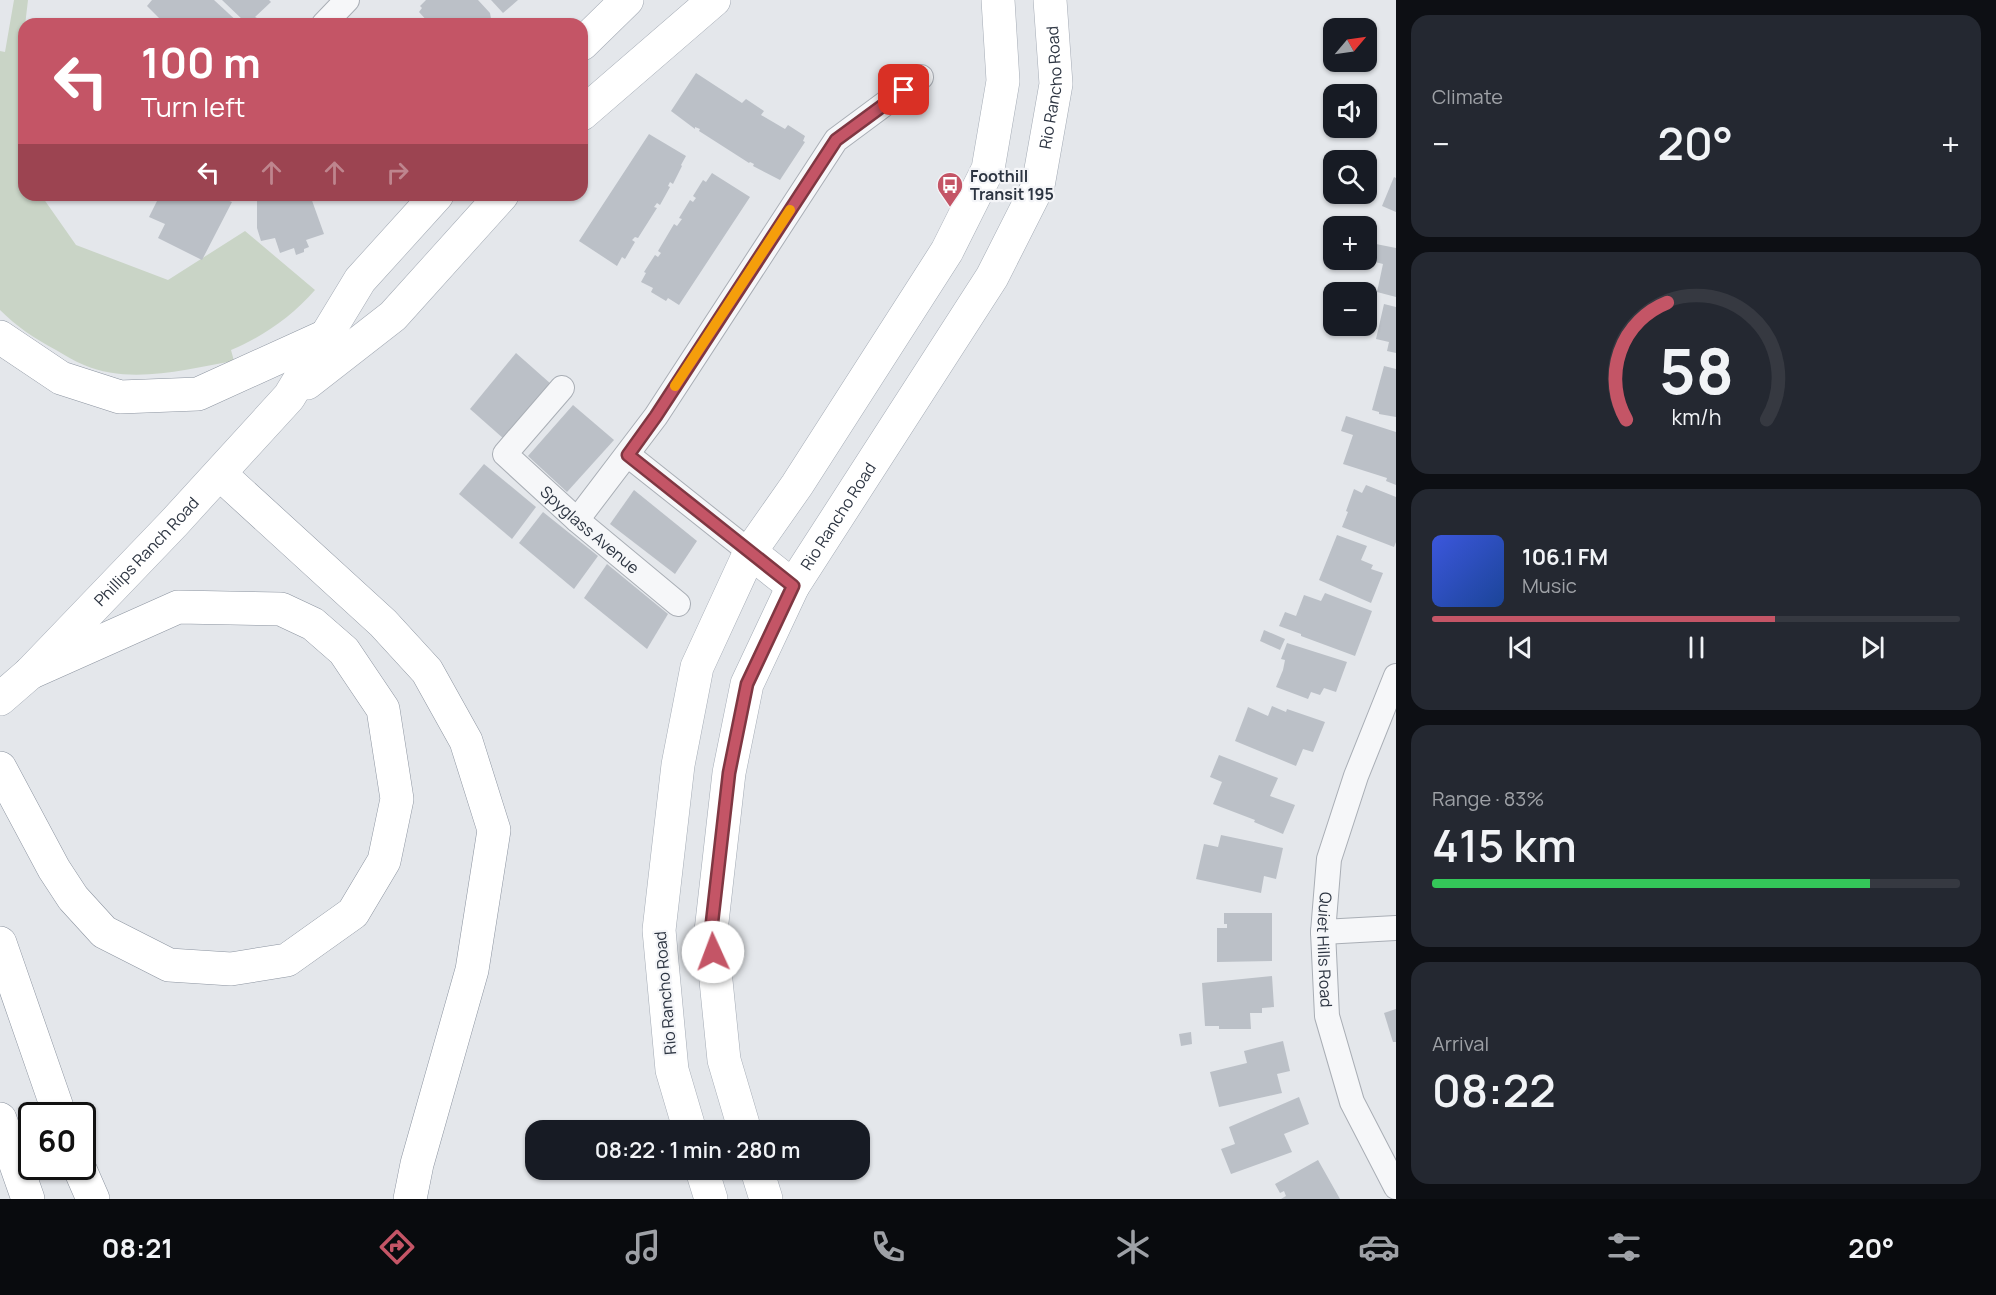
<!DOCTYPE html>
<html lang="en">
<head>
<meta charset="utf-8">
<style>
  body { margin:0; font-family:Manrope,sans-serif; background:#242831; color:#f1f3f6; height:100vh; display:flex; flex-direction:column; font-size:22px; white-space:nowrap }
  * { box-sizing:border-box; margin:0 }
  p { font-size:20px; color:#9ea1a6 }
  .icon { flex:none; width:33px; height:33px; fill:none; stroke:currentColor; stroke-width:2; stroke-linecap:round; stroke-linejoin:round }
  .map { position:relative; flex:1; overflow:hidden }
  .side { display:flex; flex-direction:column; gap:15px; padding:15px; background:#0d0f14; width:600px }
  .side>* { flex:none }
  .banner { position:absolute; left:18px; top:18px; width:570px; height:183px; border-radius:18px; box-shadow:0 2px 4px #0004; background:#c45566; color:#fff; overflow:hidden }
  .needle { width:39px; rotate:61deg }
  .buttons { position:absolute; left:1323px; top:18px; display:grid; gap:12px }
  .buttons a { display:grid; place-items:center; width:54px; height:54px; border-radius:12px; background:#171b24; box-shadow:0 2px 4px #0004; font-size:30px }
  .speed { position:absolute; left:18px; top:1102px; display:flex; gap:12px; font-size:30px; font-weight:700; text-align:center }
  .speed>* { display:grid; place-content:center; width:78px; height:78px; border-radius:50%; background:#171b24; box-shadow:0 2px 4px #0004; line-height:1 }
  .speed .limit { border:3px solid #111; border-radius:9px; background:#fff; color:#111 }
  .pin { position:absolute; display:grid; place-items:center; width:51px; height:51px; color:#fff; margin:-26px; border-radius:12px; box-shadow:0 3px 9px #0006 }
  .me { position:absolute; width:66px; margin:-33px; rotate:358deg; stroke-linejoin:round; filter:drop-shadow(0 0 4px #0008) }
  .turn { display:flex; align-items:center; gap:21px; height:126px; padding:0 24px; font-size:27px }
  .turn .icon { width:78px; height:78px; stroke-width:2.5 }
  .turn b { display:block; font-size:42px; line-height:51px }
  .lanes { display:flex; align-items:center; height:57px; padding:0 24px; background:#0003; justify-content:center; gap:30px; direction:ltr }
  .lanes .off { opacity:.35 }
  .big { font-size:45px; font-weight:600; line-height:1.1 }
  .side .tile { flex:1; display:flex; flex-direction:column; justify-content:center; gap:9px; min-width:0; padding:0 21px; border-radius:18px; background:#242831 }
  .side .dial { align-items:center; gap:0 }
  .dial svg { height:156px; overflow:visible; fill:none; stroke:#363941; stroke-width:7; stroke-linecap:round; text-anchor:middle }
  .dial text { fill:#f1f3f6; stroke:none }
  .song { display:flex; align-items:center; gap:18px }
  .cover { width:72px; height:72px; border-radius:9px; background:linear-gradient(135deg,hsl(230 70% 55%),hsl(220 70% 35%)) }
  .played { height:6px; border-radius:3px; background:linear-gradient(90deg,#c45566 65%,#363941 65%) }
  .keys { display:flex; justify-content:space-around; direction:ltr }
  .heat { display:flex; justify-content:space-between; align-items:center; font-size:33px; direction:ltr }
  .charge { height:9px; border-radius:4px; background:linear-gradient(90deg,#34c759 83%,#363941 0) }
  .trip { position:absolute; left:525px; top:1120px; width:345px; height:60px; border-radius:18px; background:#171b24; box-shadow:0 2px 4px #0004; font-weight:600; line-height:60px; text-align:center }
  .dock { display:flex; height:96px; justify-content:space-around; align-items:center; background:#090b0e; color:#9ea1a6 }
  .dock .icon { width:42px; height:42px }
  .dock .selected { color:#c45566 }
  .dock b { font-size:27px; color:#f1f3f6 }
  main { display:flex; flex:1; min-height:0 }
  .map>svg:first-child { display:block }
</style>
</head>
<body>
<main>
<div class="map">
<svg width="1396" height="1199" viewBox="0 0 1396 1199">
  <rect width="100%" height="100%" fill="#e4e7eb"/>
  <path fill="#c9d4c6" d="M14 0H28L20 68 24 146V195H41L76 245 168 280 245 231 315 290C291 317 264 336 231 350L234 361C187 369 131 385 84 365 74 361 65 355 56 350 35 339 16 326 0 310V51L5 52Z"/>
  <g fill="#bbc0c7">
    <polygon points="152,0 214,0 240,24 165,24 147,6"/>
    <polygon points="222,0 269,0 271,2 255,17 257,18 252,22 248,18 245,22"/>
    <polygon points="426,0 478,0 490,13 492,24 430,24 419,12 422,8 420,6"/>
    <polygon points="491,0 518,0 503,13"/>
    <polygon points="696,73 742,103 746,99 764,111 761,115 785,129 788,125 805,136 803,141 805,142 780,180 753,166 754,164 750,162 749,163 699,131 700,129 695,127 695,129 671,111"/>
    <polygon points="649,134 686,156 681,165 682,166 673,184 670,182 668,186 670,187 660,205 657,203 654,207 657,208 638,238 635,237 632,240 635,242 625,259 622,257 617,266 579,241"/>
    <polygon points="712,173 750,197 679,305 668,298 666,301 651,292 653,288 641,282 646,273 644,272 655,255 658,257 661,253 658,251 674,224 677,226 682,219 679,218 690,200 693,202 696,198 693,196 703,180 706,182"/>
    <polygon points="1394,177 1396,178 1396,212 1382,206"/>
    <polygon points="160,195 214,195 232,202 202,260 158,238 165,224 149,217"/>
    <polygon points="257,195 310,195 324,234 306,240 309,247 304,249 304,252 296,255 294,248 280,253 275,238 261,241 257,228"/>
    <polygon points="1371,243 1396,248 1396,297 1377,292 1383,264 1367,260"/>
    <polygon points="1384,304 1396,307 1396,353 1387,351 1389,342 1376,339"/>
    <polygon points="516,353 551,384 504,439 470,409"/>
    <polygon points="1384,366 1396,369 1396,417 1379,414 1379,412 1372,410"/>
    <polygon points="573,405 614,440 567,492 528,456"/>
    <polygon points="1346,416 1396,432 1396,485 1386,481 1387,478 1343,464 1353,435 1341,431"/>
    <polygon points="484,464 536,507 512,539 459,494"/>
    <polygon points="1366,485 1396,497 1396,542 1394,547 1342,527 1348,512 1346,511 1354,489 1362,493"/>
    <polygon points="634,490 697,541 675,574 610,524"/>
    <polygon points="543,512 598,556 574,589 519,543"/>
    <polygon points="1337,535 1367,546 1361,560 1373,565 1371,569 1383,573 1371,603 1319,580"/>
    <polygon points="607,564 668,614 647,649 584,598"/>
    <polygon points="1325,593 1372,611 1355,656 1301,636 1301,634 1279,626 1285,612 1296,616 1304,595 1321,601"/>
    <polygon points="1264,630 1285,639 1280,650 1260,641"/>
    <polygon points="1287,643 1347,662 1336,692 1324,688 1320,695 1311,692 1308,699 1276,687 1283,670 1285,660 1281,659"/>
    <polygon points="1272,706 1286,712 1287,709 1325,722 1313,752 1303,749 1296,766 1235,741 1248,707 1268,716"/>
    <polygon points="1219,755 1278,778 1270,796 1295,805 1283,834 1254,822 1255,820 1213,804 1222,782 1210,777"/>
    <polygon points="1221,835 1283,848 1276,879 1264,876 1261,893 1196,879 1204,844 1218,847"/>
    <polygon points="1224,913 1272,913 1272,961 1217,962 1217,928 1227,928 1227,924 1224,924"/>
    <polygon points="1272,976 1274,1007 1262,1008 1262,1013 1250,1013 1251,1029 1219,1029 1219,1026 1205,1026 1202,983"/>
    <polygon points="1396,1009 1396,1042 1393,1042 1384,1013"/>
    <polygon points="1191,1032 1192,1044 1181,1046 1179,1034"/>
    <polygon points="1283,1041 1290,1071 1277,1074 1282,1093 1219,1107 1210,1072 1247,1063 1244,1051"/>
    <polygon points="1299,1097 1309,1124 1284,1134 1292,1152 1231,1174 1221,1149 1235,1144 1229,1127"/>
    <polygon points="1318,1160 1340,1199 1281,1199 1286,1196 1284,1191 1280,1193 1275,1184"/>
  </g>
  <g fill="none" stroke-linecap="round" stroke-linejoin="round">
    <g stroke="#a9aeb5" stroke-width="26">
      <g id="minor">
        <polyline points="324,24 347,0"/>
        <path id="s1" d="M562 388 505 454 577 520 678 604"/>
        <polyline points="628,455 750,552"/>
        <polyline points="577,520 656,416 836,140 921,77"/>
        <path id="s2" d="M1396 676 1356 776 1329 859 1323 932 1327 1016 1352 1102 1396 1187"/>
        <polyline points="1323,932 1396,928"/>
      </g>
    </g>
    <g stroke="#a4abb5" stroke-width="34">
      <g id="primary">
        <polyline points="582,44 627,0"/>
        <polyline points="582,114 714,0"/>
        <polyline points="307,383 393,316 502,195"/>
        <polyline points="750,552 793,586"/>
        <path id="s3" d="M0 699 30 673 173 524 289 397 360 280 437 195"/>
        <polyline points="690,1131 672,1070 659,930 678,765 697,667 750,552 797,485 947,251 988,169 1003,81 998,0"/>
        <path id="s4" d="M745 1131 724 1060 711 931 729 773 747 684 793 586 992 277 1038 186 1056 84 1050 0"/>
        <polyline points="702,1170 711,1199"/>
        <polyline points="757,1170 766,1199"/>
      </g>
    </g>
    <g stroke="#8c94a0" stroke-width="34">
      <g id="motorway">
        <polyline points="0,337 61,378 120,397 198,394 328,335"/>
        <polyline points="220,474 383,623 427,671 466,741 494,830 472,970 417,1164 410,1199"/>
        <polyline points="0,768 54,869 73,898 104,932 169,965 231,969 287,960 353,913 384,861 397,799 383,709 344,651 313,624 281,609 178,607 30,673"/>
        <polyline points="0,943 60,1116"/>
        <polyline points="0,1119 28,1199"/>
        <polyline points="79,1167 93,1199"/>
      </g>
    </g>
    <use href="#minor" stroke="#f6f7f9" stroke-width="24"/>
    <use href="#primary" stroke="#fff" stroke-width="33"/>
    <use href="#motorway" stroke="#fff" stroke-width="33"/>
  </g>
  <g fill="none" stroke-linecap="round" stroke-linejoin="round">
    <g stroke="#7f3742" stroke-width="15">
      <polyline id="route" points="713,952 711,931 729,773 747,684 793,586 628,455 656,416 836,140 904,90"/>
    </g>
    <use href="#route" stroke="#c45566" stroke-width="10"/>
    <polyline stroke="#f59e0b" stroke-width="10" points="675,386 790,210"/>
  </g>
  <defs>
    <g id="bus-pin" transform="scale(1.35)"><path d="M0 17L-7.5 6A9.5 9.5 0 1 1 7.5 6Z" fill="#c45566" stroke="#f4f5f8"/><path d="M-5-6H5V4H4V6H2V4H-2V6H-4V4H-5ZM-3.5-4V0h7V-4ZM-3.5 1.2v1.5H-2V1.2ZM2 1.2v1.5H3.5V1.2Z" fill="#fff"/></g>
  </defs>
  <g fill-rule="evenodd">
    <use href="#bus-pin" x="950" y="185"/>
  </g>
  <g text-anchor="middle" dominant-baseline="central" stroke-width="4.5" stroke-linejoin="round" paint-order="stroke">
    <g font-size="16" fill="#2d3542" stroke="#f4f5f8">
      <text stroke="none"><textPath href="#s4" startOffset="1131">Rio Rancho Road</textPath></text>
      <text stroke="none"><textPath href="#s4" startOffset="645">Rio Rancho Road</textPath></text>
      <text stroke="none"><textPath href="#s1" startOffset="201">Spyglass Avenue</textPath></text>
      <text stroke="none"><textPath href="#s3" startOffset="208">Phillips Ranch Road</textPath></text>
      <text stroke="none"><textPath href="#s2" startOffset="286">Quiet Hills Road</textPath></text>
      <text transform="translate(665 993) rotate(-95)">Rio Rancho Road</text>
    </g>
    <g font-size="16" font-weight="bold" fill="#2d3542" stroke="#f4f5f8" text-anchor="start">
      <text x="970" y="176">Foothill<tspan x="970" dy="18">Transit 195</tspan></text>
    </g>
  </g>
</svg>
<div class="buttons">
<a><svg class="needle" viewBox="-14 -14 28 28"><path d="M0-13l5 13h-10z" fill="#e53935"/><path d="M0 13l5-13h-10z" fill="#9ea1a6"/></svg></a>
<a><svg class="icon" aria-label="sound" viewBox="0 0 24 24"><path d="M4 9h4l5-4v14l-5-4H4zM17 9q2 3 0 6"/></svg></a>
<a><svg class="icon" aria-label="search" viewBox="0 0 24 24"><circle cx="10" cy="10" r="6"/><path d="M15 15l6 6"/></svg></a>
<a>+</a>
<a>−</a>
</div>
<div class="speed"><div class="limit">60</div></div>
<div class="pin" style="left:904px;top:90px;background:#d93025"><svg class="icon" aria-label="arrive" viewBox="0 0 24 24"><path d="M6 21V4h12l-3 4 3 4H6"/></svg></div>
<svg class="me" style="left:713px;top:952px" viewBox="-20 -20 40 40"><circle r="19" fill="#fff"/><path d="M0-13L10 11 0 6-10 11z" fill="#c45566"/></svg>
<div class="trip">08:22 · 1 min · 280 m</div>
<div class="banner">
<div class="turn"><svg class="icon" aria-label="left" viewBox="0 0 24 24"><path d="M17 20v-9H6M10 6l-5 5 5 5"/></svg><div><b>100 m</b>Turn left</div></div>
<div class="lanes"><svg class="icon" aria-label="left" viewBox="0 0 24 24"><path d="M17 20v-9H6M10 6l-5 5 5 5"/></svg><svg class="icon off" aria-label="ahead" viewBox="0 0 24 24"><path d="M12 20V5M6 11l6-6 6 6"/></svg><svg class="icon off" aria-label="ahead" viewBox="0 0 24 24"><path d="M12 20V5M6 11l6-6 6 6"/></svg><svg class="icon off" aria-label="right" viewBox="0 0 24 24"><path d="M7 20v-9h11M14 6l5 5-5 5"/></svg></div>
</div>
</div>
<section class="side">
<div class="tile"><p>Climate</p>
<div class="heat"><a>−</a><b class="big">20°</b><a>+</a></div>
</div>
<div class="tile dial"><svg viewBox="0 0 100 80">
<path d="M14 69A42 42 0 1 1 86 69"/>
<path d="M14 69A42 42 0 0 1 35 9" stroke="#c45566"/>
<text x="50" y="56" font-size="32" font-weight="700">58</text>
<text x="50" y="72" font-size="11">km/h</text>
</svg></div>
<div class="tile">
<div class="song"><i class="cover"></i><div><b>106.1 FM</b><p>Music</p></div></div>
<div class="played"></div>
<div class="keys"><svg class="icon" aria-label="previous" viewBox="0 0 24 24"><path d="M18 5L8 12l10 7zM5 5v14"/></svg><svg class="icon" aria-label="pause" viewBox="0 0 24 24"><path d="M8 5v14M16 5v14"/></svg><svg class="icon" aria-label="next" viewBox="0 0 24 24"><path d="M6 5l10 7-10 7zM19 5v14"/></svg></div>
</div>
<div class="tile"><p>Range · 83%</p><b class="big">415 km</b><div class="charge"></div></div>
<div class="tile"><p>Arrival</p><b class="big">08:22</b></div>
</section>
</main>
<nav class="dock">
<b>08:21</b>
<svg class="icon selected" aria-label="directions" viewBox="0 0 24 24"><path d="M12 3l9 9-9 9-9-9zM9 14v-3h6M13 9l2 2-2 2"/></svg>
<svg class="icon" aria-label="music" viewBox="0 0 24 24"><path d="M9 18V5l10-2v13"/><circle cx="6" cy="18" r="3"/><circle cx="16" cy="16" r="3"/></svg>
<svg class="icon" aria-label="phone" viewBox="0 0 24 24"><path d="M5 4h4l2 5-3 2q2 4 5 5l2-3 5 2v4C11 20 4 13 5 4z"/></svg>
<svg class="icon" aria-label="climate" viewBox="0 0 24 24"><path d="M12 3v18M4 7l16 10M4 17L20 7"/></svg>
<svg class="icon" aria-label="car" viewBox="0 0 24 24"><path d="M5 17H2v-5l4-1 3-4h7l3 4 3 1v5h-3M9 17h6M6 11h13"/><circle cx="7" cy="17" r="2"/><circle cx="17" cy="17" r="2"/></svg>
<svg class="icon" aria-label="filters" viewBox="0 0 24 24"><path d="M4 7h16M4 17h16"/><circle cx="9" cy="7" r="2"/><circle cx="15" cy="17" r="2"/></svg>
<b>20°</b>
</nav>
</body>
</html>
